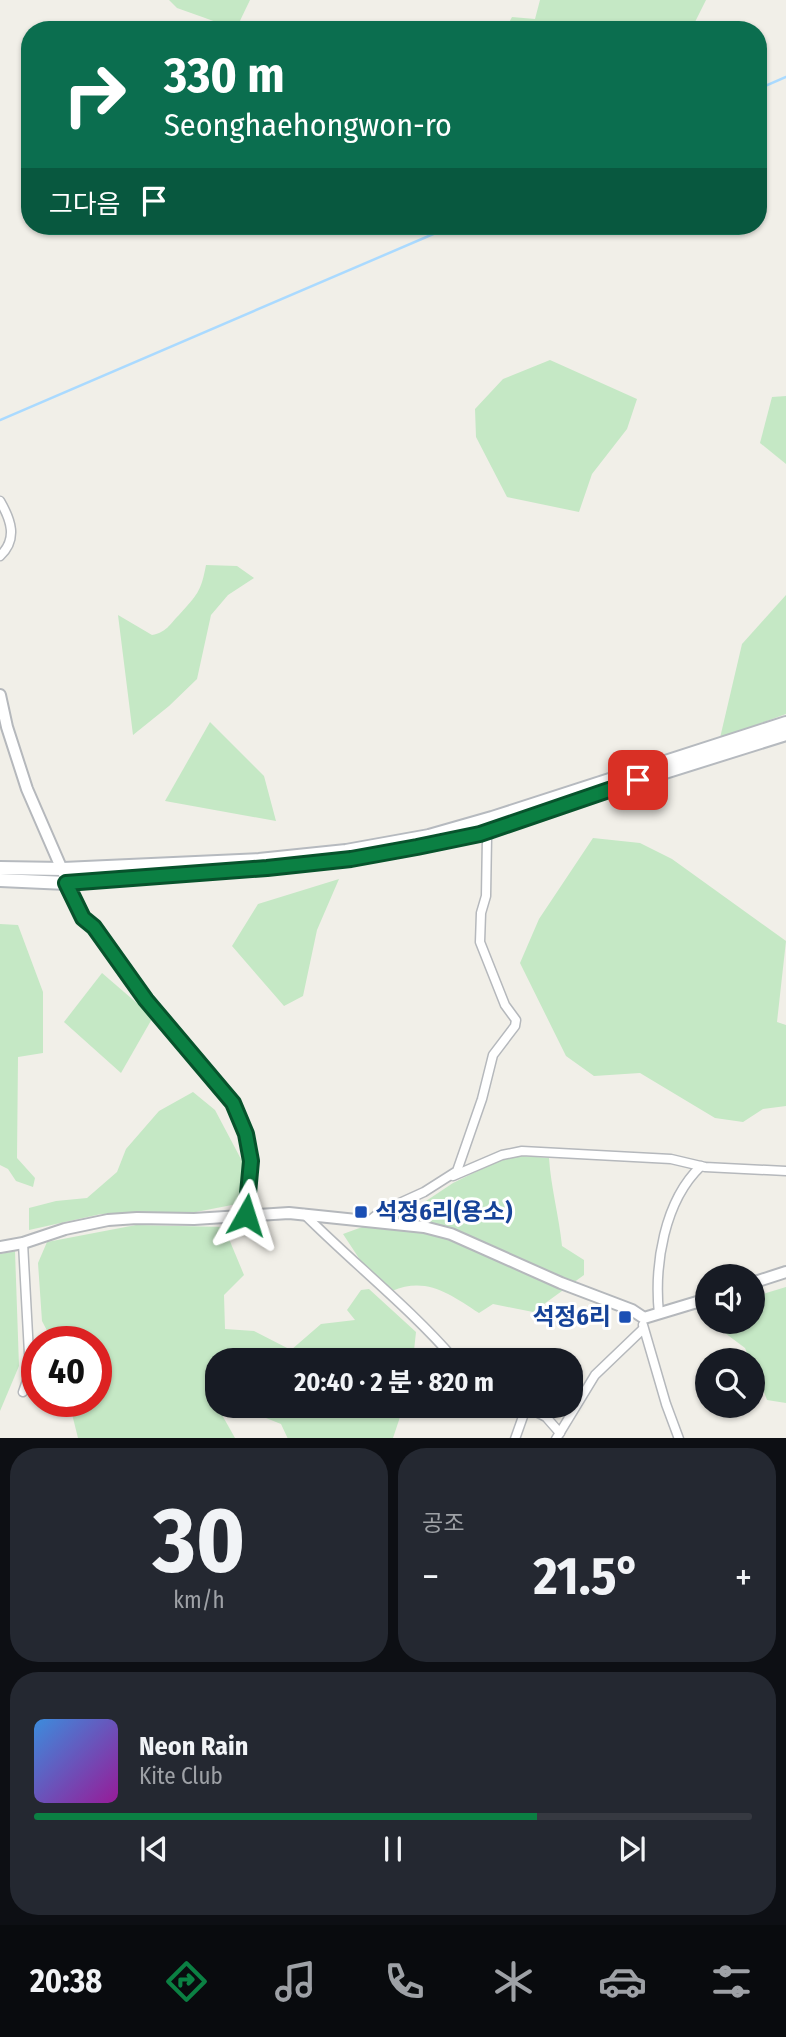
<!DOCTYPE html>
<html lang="ko">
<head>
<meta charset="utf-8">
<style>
  body { margin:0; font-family:"Fira Sans Condensed","Noto Sans KR",sans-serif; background:#242831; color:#f1f3f6; height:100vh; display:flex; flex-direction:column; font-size:26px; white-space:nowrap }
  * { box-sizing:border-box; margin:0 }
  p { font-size:23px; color:#9ea1a6 }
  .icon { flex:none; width:38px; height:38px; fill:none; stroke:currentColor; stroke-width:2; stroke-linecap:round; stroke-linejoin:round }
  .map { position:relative; height:1438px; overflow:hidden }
  .side { display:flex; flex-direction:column; gap:10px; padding:10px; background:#0d0f14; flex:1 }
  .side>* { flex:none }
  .banner { position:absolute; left:21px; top:21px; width:746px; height:214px; border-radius:28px; box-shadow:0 2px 5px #0004; background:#0b6e4f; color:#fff; overflow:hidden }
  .tools { position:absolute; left:695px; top:1264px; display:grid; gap:14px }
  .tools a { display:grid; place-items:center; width:70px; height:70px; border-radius:50%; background:#171b24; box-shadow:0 2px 5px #0004; font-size:35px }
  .speed { position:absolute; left:21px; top:1326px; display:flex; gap:14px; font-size:35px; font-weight:700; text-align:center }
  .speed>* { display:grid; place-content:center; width:91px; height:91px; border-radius:50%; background:#171b24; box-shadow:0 2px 5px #0004; line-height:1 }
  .speed .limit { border:10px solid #d22; background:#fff; color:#111 }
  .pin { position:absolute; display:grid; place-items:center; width:60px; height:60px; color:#fff; margin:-30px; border-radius:14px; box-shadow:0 4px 10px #0006 }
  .me { position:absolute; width:77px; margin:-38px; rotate:6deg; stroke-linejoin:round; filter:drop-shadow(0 0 5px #0008) }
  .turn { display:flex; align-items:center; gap:24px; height:147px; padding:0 28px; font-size:32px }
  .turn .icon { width:91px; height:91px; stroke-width:2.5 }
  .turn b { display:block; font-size:49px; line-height:60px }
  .then { display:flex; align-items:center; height:66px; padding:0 28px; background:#0003; gap:14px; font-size:26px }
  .big { font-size:52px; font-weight:700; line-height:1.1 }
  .side .tile { flex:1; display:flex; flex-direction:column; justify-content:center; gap:10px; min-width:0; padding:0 24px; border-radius:28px; background:#242831 }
  .side .dial { align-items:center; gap:0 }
  .dial b { font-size:91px; line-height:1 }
  .song { display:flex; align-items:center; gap:21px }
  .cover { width:84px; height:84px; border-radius:10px; background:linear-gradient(135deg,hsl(210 70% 55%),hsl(300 70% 35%)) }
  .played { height:7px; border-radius:4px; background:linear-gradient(90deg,#0b8043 70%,#363941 70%) }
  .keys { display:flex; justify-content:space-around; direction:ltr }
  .heat { display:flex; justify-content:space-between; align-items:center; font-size:38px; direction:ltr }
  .side .tiles { flex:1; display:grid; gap:10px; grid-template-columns:1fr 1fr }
  .tile:last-child { grid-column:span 2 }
  .trip { position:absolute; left:205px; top:1348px; width:378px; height:70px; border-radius:28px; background:#171b24; box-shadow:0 2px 5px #0004; font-weight:700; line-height:70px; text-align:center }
  .tabs { display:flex; height:112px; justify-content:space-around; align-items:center; background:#090b0e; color:#9ea1a6 }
  .tabs .icon { width:49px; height:49px }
  .tabs .selected { color:#0b8043 }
  .tabs b { font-size:32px; color:#f1f3f6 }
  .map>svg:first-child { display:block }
</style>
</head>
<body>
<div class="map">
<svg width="786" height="1439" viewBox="0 0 786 1439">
  <rect width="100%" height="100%" fill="#f1efe8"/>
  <g fill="#c5e8c5">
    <polygon points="169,0 250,0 236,29 177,8"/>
    <polygon points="540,0 706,0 691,30 505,30 512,17 535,19"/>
    <polygon points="550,360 637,399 627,429 592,474 579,512 507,497 476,437 475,409 503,379"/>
    <polygon points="786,396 786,464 760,443 772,397"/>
    <path d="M206 565 237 566 254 578 228 595 211 615 197 679 169 706 133 735 118 615 152 635C167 632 169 625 179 615 197 595 201 592 206 565Z"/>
    <polygon points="786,595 786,714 720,738 742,644"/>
    <polygon points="210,722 264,776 276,821 165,801"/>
    <polygon points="593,838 640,843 672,859 786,941 777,1022 786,1025 786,1106 763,1109 743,1122 715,1118 640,1073 594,1076 566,1056 520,963 539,919"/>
    <polygon points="339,879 317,930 303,996 284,1006 232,946 258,904"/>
    <polygon points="0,924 18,925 43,992 43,1053 18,1057 17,1158 35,1178 33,1187 16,1181 8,1169 0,1165"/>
    <polygon points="102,973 153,1017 121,1073 64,1022"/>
    <polygon points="193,1092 215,1110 242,1161 245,1186 237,1204 196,1212 101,1214 29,1230 29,1208 56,1201 87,1198 117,1172 126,1149 159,1111"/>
    <path d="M510 1155 549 1158C551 1188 559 1216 562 1246L584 1260V1275L533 1312 493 1304 479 1313C450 1294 426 1276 392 1291L370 1275 343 1234 417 1207 453 1183Z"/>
    <polygon points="136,1225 224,1227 244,1275 224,1295 225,1329 254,1331 291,1350 321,1324 355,1320 347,1310 361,1290 369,1289 416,1332 413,1360 217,1360 217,1406 235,1438 78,1438 69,1402 96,1402 96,1342 53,1342 42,1321 38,1263 47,1242"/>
    <polygon points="15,1251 19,1366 0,1411 0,1254"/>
    <polygon points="786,1287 786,1403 767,1400 752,1360 750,1360 745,1348 709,1321 752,1321 753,1297"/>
    <polygon points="247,1405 404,1405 393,1438 288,1439 281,1424 256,1414"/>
  </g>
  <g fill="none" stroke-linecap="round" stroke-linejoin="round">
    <g stroke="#aadaff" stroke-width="2.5">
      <polyline points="758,89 786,77"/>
      <polyline points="0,420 452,226"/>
    </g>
    <g stroke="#b5b8bc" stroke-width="11">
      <g id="minor">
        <path d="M0 501C11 520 18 539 0 556"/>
        <polyline points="453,1176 502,1155 522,1151 671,1159 705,1167 786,1171"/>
        <path d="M304 1214C354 1264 409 1307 455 1360"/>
        <polyline points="369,1221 380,1212 424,1192 457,1171 482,1099 493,1055 515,1026 516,1020 505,1005 480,942 481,913 486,896 487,837"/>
        <polyline points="23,1243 30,1372 23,1392"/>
        <path d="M659 1314C654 1265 664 1201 701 1166"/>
        <polyline points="643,1325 666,1404 679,1439"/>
        <polyline points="523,1405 546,1417 560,1433"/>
        <polyline points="515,1439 526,1408"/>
        <polyline points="556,1439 595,1375 643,1329"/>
      </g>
    </g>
    <g stroke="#b5b8bc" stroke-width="14">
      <g id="tertiary">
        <polyline points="0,695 7,727 27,789 83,918 95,927 146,1000 233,1103 246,1134 251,1161 246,1215"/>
        <polyline points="0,1247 23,1243 65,1229 108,1220 137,1218 194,1219 289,1213 424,1227 451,1234 561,1283 632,1310 644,1318 707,1299"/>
        <polyline points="752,1283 786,1272"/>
      </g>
    </g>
    <g stroke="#b6babf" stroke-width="16">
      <g id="secondary">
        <polyline points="0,868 63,869 259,860 346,851 429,836 492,818 786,723"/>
        <polyline points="0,880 66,883 267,868 351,859 417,847 480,834 582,798 786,734"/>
      </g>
    </g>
    <use href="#minor" stroke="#fff" stroke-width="8"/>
    <use href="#tertiary" stroke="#fff" stroke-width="10"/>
    <use href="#secondary" stroke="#fff" stroke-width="12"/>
  </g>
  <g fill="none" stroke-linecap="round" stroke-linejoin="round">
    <g stroke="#07532c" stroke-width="18">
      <polyline id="route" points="246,1215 251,1161 246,1134 233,1103 146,1000 94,927 83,918 66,883 267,868 351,859 417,847 480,834 638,780"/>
    </g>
    <use href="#route" stroke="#0b8043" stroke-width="12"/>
  </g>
  <g fill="#1a4fb4" stroke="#fff" stroke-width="2.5">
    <rect x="354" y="1205" width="14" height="14" rx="3.5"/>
    <rect x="618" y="1310" width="14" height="14" rx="3.5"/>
  </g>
  <g text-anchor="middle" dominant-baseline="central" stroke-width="6" stroke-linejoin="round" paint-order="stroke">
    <g font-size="24" font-weight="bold" fill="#164399" stroke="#fff" text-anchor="start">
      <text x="375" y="1212">석정6리(용소)</text>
      <text x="611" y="1317" text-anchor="end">석정6리</text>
    </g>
  </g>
</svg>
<div class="tools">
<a><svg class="icon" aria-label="sound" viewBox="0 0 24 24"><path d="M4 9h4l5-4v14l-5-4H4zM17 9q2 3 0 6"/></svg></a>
<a><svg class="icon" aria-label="search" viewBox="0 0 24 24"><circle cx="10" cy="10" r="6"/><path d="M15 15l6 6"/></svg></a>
</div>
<div class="speed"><div class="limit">40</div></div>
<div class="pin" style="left:638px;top:780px;background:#d93025"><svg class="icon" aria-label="arrive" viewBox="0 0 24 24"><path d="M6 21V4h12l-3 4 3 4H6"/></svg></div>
<svg class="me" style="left:246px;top:1215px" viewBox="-20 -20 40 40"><path d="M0-17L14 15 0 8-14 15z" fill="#0b8043" stroke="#fff" stroke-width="4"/></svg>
<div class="trip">20:40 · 2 분 · 820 m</div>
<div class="banner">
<div class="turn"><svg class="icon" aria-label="right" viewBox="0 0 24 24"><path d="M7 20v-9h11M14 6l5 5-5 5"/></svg><div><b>330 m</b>Seonghaehongwon-ro</div></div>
<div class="then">그다음<svg class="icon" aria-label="arrive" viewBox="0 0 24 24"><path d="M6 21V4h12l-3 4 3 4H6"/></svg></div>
</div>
</div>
<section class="side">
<div class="tiles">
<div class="tile dial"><b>30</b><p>km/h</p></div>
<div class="tile"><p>공조</p>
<div class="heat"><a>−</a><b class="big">21.5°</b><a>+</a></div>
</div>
<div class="tile">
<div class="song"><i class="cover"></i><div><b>Neon Rain</b><p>Kite Club</p></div></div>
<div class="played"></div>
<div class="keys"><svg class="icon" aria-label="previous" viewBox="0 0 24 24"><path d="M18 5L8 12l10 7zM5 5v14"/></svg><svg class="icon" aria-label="pause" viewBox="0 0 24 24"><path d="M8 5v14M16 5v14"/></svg><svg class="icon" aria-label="next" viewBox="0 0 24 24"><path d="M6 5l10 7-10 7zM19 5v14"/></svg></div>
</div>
</div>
</section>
<nav class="tabs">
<b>20:38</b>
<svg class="icon selected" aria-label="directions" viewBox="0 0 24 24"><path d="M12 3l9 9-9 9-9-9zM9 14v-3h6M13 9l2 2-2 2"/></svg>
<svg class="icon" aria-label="music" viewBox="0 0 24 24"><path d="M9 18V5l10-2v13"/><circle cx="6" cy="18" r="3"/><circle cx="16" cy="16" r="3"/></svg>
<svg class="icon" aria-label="phone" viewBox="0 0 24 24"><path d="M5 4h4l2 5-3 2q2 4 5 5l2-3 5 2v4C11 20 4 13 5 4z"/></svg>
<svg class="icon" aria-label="climate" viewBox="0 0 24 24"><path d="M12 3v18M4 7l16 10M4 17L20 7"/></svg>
<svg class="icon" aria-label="car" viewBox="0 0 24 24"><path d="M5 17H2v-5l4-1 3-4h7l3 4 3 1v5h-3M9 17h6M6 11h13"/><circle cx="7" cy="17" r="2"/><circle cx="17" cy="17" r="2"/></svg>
<svg class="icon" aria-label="filters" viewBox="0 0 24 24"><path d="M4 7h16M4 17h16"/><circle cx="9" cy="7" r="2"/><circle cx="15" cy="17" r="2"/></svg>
</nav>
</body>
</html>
